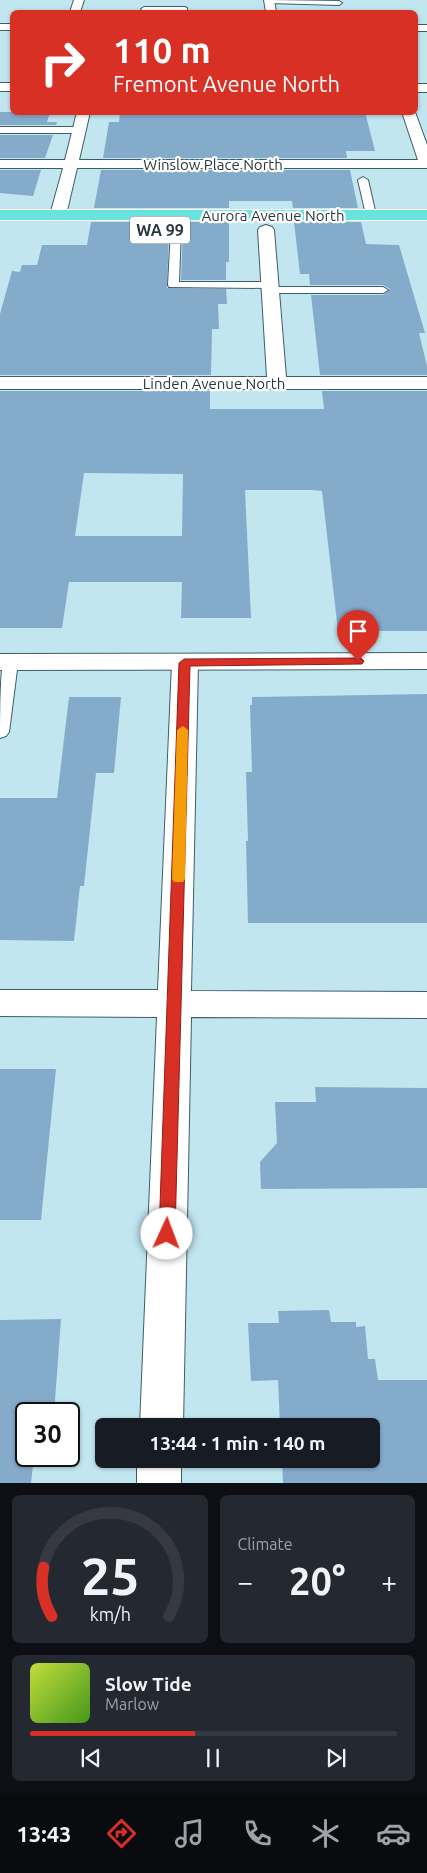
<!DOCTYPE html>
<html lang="en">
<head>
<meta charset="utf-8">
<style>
  body { margin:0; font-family:Ubuntu,sans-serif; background:#242831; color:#f1f3f6; height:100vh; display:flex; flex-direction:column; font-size:19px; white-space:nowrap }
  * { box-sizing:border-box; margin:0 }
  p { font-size:16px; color:#9ea1a6 }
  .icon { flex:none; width:28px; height:28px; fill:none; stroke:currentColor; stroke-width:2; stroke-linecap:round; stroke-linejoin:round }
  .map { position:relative; height:1483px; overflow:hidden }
  .details { display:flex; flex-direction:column; gap:12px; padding:12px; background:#0d0f14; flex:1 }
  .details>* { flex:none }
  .top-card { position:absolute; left:10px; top:10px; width:408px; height:105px; border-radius:8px; box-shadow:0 1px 4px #0004; background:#d93025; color:#fff; overflow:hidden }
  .speed { position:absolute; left:15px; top:1402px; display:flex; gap:10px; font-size:25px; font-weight:700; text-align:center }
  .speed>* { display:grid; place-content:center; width:65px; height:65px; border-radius:50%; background:#171b24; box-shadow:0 1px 4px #0004; line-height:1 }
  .speed .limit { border:2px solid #111; border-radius:8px; background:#fff; color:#111 }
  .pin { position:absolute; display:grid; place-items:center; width:42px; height:42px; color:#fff; margin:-51px -21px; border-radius:50% 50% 50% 0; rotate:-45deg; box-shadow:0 0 5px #0007 }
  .pin .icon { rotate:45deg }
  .me { position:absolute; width:55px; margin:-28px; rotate:2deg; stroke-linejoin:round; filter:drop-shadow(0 0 4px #0008) }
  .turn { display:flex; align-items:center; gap:18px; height:105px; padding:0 20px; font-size:22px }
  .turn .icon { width:65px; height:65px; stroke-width:2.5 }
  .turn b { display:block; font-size:35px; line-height:42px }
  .big { font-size:38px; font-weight:700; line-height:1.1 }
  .details .widget { flex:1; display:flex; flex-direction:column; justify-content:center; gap:8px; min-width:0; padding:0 18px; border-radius:8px; background:#242831 }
  .details .dial { align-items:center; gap:0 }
  .dial svg { height:130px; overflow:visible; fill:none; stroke:#363941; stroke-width:7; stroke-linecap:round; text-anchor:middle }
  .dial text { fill:#f1f3f6; stroke:none }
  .song { display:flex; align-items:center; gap:15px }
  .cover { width:60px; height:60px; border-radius:8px; background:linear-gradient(135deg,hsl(70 70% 55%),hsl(100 70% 35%)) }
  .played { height:5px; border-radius:2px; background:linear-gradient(90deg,#d93025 45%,#363941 45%) }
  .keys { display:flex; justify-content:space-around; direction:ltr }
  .heat { display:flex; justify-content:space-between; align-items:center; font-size:28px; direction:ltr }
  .details .tiles { flex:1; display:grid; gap:12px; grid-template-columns:1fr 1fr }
  .widget:last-child { grid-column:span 2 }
  .trip { position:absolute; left:95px; top:1418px; width:285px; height:50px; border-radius:8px; background:#171b24; box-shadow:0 1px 4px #0004; font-weight:700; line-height:50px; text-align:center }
  .menu { display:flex; height:80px; justify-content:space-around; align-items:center; background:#090b0e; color:#9ea1a6 }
  .menu .icon { width:35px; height:35px }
  .menu .active { color:#d93025 }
  .menu b { font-size:22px; color:#f1f3f6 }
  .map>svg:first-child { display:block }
</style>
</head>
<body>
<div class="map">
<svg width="427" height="1483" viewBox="0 0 427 1483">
  <rect width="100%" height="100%" fill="#c1e6f0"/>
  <g fill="#85abcb" fill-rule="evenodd">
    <polygon points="0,112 50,112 47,122 57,122 56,125 0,125"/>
    <polygon points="120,112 237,112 237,115 302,115 301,112 365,112 375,151 346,151 347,158 103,158 109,122 119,122"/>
    <polygon points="0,135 53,135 45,158 0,158"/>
    <polygon points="0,170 41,170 33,196 0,193"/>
    <polygon points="101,170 350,170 358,208 293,208 292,201 229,201 229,208 94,208"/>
    <polygon points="91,222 229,222 229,262 226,262 226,280 181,280 183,230 177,225 169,230 167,288 226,289 227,304 218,304 219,329 212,329 211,375 0,375 0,314 12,271 20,272 22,265 37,265 42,245 87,245"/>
    <polygon points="294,222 361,222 366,244 399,245 425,333 419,333 427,366 427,375 320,375 311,295 383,295 390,289 383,285 310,285 309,274 300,274"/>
    <path d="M0 391H210V409H324L322 391H427V631H338L322 491 312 490H245L251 618H181L182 582H69L62 628H0ZM84 473 183 474 182 536H75Z"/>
    <polygon points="427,694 427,923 248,923 246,841 248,841 246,772 252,772 250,705 252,705 252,697"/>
    <polygon points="69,697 121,697 114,773 96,773 84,886 80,886 74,941 0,940 0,798 57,798"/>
    <polygon points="0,1069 56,1069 41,1220 0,1220"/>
    <polygon points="315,1087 427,1088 427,1188 261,1189 260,1162 277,1143 275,1102 316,1102"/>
    <polygon points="329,1310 331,1322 356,1322 356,1327 365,1326 368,1359 375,1359 378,1380 427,1380 427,1483 283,1483 282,1459 371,1459 371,1426 280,1426 278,1380 251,1381 248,1323 279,1323 278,1311"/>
    <polygon points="61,1319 54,1414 26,1414 26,1456 34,1456 31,1483 0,1483 0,1320"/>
  </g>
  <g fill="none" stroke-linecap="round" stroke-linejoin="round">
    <g stroke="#3d5e68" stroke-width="2">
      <g id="lane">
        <polygon points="270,0 339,1 342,3 339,5 268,3 267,2"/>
        <polygon points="185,7 187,8 187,10 144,11 141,9 144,7"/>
        <polygon points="0,127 80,127 84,130 80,133 0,133"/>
        <polygon points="363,177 368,180 376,215 371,218 366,215 358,180"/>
        <polygon points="176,227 181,230 179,282 270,282 274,283 274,287 383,287 388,290 383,293 271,293 267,292 267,288 169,287 168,285 171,230"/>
        <path d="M10 657 16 658 18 662 9 732 6 736 0 738C0 721 0 670 4 658Z"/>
      </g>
    </g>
    <g stroke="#3d5e68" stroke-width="2">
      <g id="street">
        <polygon points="74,0 84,0 80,12 70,12"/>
        <polygon points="264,0 274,0 276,12 266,12"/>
        <rect x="0" y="24" width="12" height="6"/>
        <rect x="415" y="25" width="12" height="6"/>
        <rect x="0" y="83" width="12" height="8"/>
        <rect x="415" y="84" width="12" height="8"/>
        <polygon points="77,112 90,112 79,160 418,160 402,112 415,112 427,145 427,168 77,168 66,215 63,218 53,218 50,215 63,168 0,168 0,160 65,160"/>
        <polygon points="266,225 272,227 274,230 286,377 427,377 427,389 0,389 0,377 267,377 258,230 260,227"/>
        <polygon points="185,655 194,657 198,663 191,991 427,992 427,1018 191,1017 183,1426 140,1426 157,1017 0,1016 0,990 158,990 172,663 176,657"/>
        <rect x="137" y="1459" width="44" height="24"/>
      </g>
    </g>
    <g stroke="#3d5e68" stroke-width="2">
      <polygon id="secondary" points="427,653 427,669 0,670 0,654"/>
    </g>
    <g stroke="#fff" stroke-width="2">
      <rect id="highway" x="0" y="210" width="427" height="10"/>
    </g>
    <use href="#lane" fill="#fff" fill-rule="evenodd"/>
    <use href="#street" fill="#fff" fill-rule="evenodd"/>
    <use href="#secondary" fill="#fff" fill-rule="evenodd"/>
    <use href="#highway" fill="#6ae3dd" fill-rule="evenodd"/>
  </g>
  <polygon fill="#d93025" stroke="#8d1f18" points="358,658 362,659 364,661 362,664 190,666 175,1234 173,1239 167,1241 162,1239 159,1234 179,663 184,659"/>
  <polygon fill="#f59e0b" points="183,726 188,730 185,879 183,882 174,882 172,879 177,730"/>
  <g text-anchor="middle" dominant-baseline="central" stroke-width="4.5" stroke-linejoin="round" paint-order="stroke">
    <g font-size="15" fill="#29383c" stroke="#fff">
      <text x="213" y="164">Winslow Place North</text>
      <text x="273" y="215">Aurora Avenue North</text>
      <text x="214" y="383">Linden Avenue North</text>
    </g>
    <rect fill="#fff" stroke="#697476" stroke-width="1" x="130" y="216.5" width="60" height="27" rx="4"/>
    <g font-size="16" font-weight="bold" fill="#29383c">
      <text x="160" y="230">WA 99</text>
    </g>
  </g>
</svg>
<div class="speed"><div class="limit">30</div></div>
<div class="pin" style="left:358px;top:661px;background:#d93025"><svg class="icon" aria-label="arrive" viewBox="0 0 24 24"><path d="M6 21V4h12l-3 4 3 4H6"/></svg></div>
<svg class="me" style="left:167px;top:1234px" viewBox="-20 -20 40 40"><circle r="19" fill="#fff"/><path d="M0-13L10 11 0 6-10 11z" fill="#d93025"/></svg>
<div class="trip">13:44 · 1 min · 140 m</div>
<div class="top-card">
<div class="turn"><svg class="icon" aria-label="right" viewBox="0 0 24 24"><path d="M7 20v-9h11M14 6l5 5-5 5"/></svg><div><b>110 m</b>Fremont Avenue North</div></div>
</div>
</div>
<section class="details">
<div class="tiles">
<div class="widget dial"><svg viewBox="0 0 100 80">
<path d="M14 69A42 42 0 1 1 86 69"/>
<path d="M14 69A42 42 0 0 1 9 39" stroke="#d93025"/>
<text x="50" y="56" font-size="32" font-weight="700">25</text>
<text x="50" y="72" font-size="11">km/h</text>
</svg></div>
<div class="widget"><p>Climate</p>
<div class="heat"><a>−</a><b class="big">20°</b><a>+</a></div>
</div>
<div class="widget">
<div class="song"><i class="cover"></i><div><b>Slow Tide</b><p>Marlow</p></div></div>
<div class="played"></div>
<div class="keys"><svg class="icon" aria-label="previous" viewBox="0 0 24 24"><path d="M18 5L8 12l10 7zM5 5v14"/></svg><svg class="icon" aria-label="pause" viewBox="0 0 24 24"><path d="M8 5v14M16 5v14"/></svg><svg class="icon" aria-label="next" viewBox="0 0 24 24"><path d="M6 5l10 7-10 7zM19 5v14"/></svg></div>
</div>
</div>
</section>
<nav class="menu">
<b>13:43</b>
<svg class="icon active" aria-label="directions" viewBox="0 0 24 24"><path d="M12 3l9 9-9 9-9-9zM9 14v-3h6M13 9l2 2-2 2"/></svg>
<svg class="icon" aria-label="music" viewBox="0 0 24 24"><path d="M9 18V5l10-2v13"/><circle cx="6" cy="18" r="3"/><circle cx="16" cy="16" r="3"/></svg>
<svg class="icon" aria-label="phone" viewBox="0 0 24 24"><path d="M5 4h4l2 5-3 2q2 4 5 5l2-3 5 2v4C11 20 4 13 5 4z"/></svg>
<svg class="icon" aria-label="climate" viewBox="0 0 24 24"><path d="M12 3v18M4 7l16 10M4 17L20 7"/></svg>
<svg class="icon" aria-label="car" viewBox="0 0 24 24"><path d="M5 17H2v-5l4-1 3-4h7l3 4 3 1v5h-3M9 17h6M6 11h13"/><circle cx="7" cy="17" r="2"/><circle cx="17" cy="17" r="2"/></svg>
</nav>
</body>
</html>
